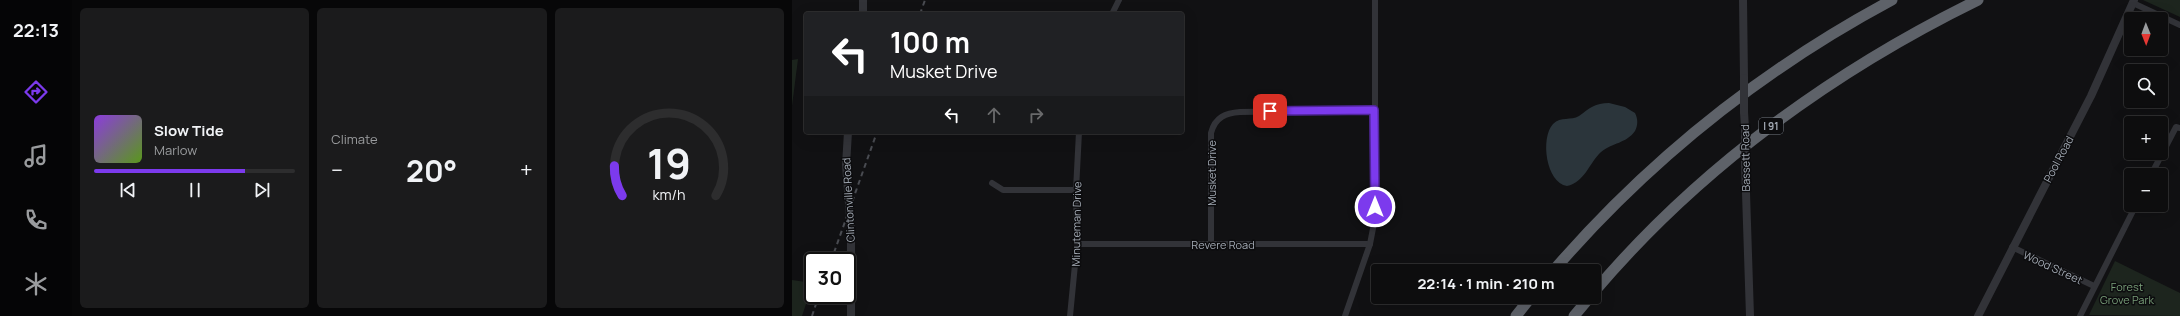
<!DOCTYPE html>
<html lang="en">
<head>
<meta charset="utf-8">
<style>
  body { margin:0; font-family:Manrope,sans-serif; background:#1b1b1c; color:#f1f3f6; height:100vh; display:flex; flex-direction:column; font-size:15px; white-space:nowrap }
  * { box-sizing:border-box; margin:0 }
  p { font-size:13px; color:#9a9c9e }
  .icon { flex:none; width:22px; height:22px; fill:none; stroke:currentColor; stroke-width:2; stroke-linecap:round; stroke-linejoin:round }
  .map { position:relative; flex:1; overflow:hidden }
  .side { display:flex; flex-direction:column; gap:8px; padding:8px; background:#070708; width:720px }
  .side>* { flex:none }
  .banner { position:absolute; left:12px; top:12px; width:380px; height:122px; border-radius:4px; box-shadow:0 4px 16px #0002,0 0 0 1px #2d2d2e; background:#202124; color:#fff; overflow:hidden }
  .needle { width:26px; rotate:179deg }
  .controls { position:absolute; left:1332px; top:12px; display:grid; gap:8px }
  .controls a { display:grid; place-items:center; width:44px; height:44px; border-radius:4px; background:#0d0d0e; box-shadow:0 4px 16px #0002,0 0 0 1px #2d2d2e; font-size:20px }
  .speed { position:absolute; left:12px; top:252px; display:flex; gap:8px; font-size:20px; font-weight:700; text-align:center }
  .speed>* { display:grid; place-content:center; width:52px; height:52px; border-radius:50%; background:#0d0d0e; box-shadow:0 4px 16px #0002,0 0 0 1px #2d2d2e; line-height:1 }
  .speed .limit { border:2px solid #111; border-radius:6px; background:#fff; color:#111 }
  .pin { position:absolute; display:grid; place-items:center; width:34px; height:34px; color:#fff; margin:-17px; border-radius:8px; box-shadow:0 2px 6px #0006 }
  .me { position:absolute; width:44px; margin:-22px; rotate:0deg; stroke-linejoin:round; filter:drop-shadow(0 0 3px #0008) }
  .turn { display:flex; align-items:center; gap:14px; height:84px; padding:0 20px; font-size:18px }
  .turn .icon { width:52px; height:52px; stroke-width:2.5 }
  .turn b { display:block; font-size:28px; line-height:34px }
  .lanes { display:flex; align-items:center; height:38px; padding:0 20px; background:#0003; justify-content:center; gap:20px; direction:ltr }
  .lanes .off { opacity:.35 }
  .big { font-size:30px; font-weight:700; line-height:1.1 }
  .side .widget { flex:1; display:flex; flex-direction:column; justify-content:center; gap:6px; min-width:0; padding:0 14px; border-radius:6px; background:#1b1b1c }
  .side .dial { align-items:center; gap:0 }
  .dial svg { height:104px; overflow:visible; fill:none; stroke:#2d2d2e; stroke-width:7; stroke-linecap:round; text-anchor:middle }
  .dial text { fill:#f1f3f6; stroke:none }
  .song { display:flex; align-items:center; gap:12px }
  .cover { width:48px; height:48px; border-radius:6px; background:linear-gradient(135deg,hsl(270 70% 55%),hsl(90 70% 35%)) }
  .played { height:4px; border-radius:2px; background:linear-gradient(90deg,#7c3aed 75%,#2d2d2e 75%) }
  .keys { display:flex; justify-content:space-around; direction:ltr }
  .heat { display:flex; justify-content:space-between; align-items:center; font-size:22px; direction:ltr }
  .side .tiles { flex:1; display:grid; gap:8px; grid-template-columns:repeat(3,1fr) }
  .trip { position:absolute; left:579px; top:264px; width:230px; height:40px; border-radius:4px; background:#0d0d0e; box-shadow:0 4px 16px #0002,0 0 0 1px #2d2d2e; font-weight:700; line-height:40px; text-align:center }
  main { display:flex; flex:1; min-height:0 }
  .tab-bar { display:flex; flex-direction:column; width:72px; justify-content:space-around; align-items:center; background:#050506; color:#9a9c9e }
  .tab-bar .icon { width:28px; height:28px }
  .tab-bar .active { color:#7c3aed }
  .tab-bar b { font-size:18px; color:#f1f3f6 }
  .map>svg:first-child { display:block }
</style>
</head>
<body>
<main>
<nav class="tab-bar">
<b>22:13</b>
<svg class="icon active" aria-label="directions" viewBox="0 0 24 24"><path d="M12 3l9 9-9 9-9-9zM9 14v-3h6M13 9l2 2-2 2"/></svg>
<svg class="icon" aria-label="music" viewBox="0 0 24 24"><path d="M9 18V5l10-2v13"/><circle cx="6" cy="18" r="3"/><circle cx="16" cy="16" r="3"/></svg>
<svg class="icon" aria-label="phone" viewBox="0 0 24 24"><path d="M5 4h4l2 5-3 2q2 4 5 5l2-3 5 2v4C11 20 4 13 5 4z"/></svg>
<svg class="icon" aria-label="climate" viewBox="0 0 24 24"><path d="M12 3v18M4 7l16 10M4 17L20 7"/></svg>
</nav>
<section class="side">
<div class="tiles">
<div class="widget">
<div class="song"><i class="cover"></i><div><b>Slow Tide</b><p>Marlow</p></div></div>
<div class="played"></div>
<div class="keys"><svg class="icon" aria-label="previous" viewBox="0 0 24 24"><path d="M18 5L8 12l10 7zM5 5v14"/></svg><svg class="icon" aria-label="pause" viewBox="0 0 24 24"><path d="M8 5v14M16 5v14"/></svg><svg class="icon" aria-label="next" viewBox="0 0 24 24"><path d="M6 5l10 7-10 7zM19 5v14"/></svg></div>
</div>
<div class="widget"><p>Climate</p>
<div class="heat"><a>−</a><b class="big">20°</b><a>+</a></div>
</div>
<div class="widget dial"><svg viewBox="0 0 100 80">
<path d="M14 69A42 42 0 1 1 86 69"/>
<path d="M14 69A42 42 0 0 1 8 46" stroke="#7c3aed"/>
<text x="50" y="56" font-size="32" font-weight="700">19</text>
<text x="50" y="72" font-size="11">km/h</text>
</svg></div>
</div>
</section>
<div class="map">
<svg width="1388" height="316" viewBox="0 0 1388 316">
  <rect width="100%" height="100%" fill="#111113"/>
  <g fill="#1d251e">
    <polygon points="1351,0 1388,0 1388,17"/>
    <polygon points="6,59 0,106 0,60"/>
    <polygon points="1323,261 1388,293 1388,316 1297,315"/>
    <polygon points="0,280 21,283 10,316 0,316"/>
  </g>
  <path fill="#2b353b" d="M817 103 833 107 843 113C846 119 846 125 843 131 835 143 820 143 809 152 798 162 792 183 775 186 754 183 748 138 761 124 769 116 779 121 787 116 798 108 803 103 817 103Z"/>
  <g fill="none" stroke-linecap="round" stroke-linejoin="round">
    <g stroke="#323338" stroke-width="6">
      <polyline points="1341,3 1388,25"/>
      <polyline points="320,14 327,0"/>
      <polyline points="1359,175 1384,127 1388,128"/>
      <polyline points="200,183 211,190 284,190"/>
      <path d="M419 243V133C423 117 434 113 448 112L582 110"/>
      <polyline points="285,244 578,244"/>
      <polyline points="1220,247 1302,286"/>
      <polyline points="278,316 285,244 284,190 287,132"/>
      <polyline points="553,316 578,244 583,218 583,0"/>
      <polyline points="1288,316 1344,205"/>
    </g>
    <g stroke="#323338" stroke-width="8">
      <polyline points="951,0 952,78"/>
      <polyline points="71,14 71,0"/>
      <polyline points="952,112 953,128"/>
      <polyline points="56,132 54,165 59,230 59,316"/>
      <polyline points="953,162 958,316"/>
      <polyline points="1186,316 1299,96 1342,0"/>
    </g>
    <g stroke="#5e6269" stroke-width="11">
      <path d="M761 271C857 160 971 69 1100 0"/>
      <path d="M802 292C907 168 1041 71 1186 0"/>
      <polyline points="724,316 739,297"/>
      <polyline points="782,316 798,297"/>
    </g>
    <g stroke="#494b51" stroke-width="2" stroke-dasharray="5 4" stroke-linecap="butt">
      <polyline points="128,14 133,0"/>
      <polyline points="39,261 85,132"/>
      <polyline points="20,316 27,295"/>
    </g>
    <g stroke="#323338" stroke-width="8">
      <polyline points="952,78 952,112"/>
      <polyline points="953,128 953,162"/>
    </g>
  </g>
  <g fill="none" stroke-linecap="round" stroke-linejoin="round">
    <g stroke="#51269a" stroke-width="10">
      <polyline id="route" points="478,111 582,110 583,207"/>
    </g>
    <use href="#route" stroke="#7c3aed" stroke-width="7"/>
  </g>
  <g text-anchor="middle" dominant-baseline="central" stroke-width="3" stroke-linejoin="round" paint-order="stroke">
    <rect fill="#0c0c0e" stroke="#757a82" stroke-width="1" x="967" y="118" width="24" height="16" rx="3"/>
    <g font-size="10" font-weight="bold" fill="#a2a9b3">
      <text x="979" y="126">I 91</text>
    </g>
    <g font-size="11" fill="#a2a9b3" stroke="#0c0c0e">
      <text transform="translate(953 158) rotate(-91)">Bassett Road</text>
      <text transform="translate(1266 159) rotate(-62)">Pool Road</text>
      <text transform="translate(419 173) rotate(-90)">Musket Drive</text>
      <text transform="translate(56 200) rotate(-93)">Clintonville Road</text>
      <text transform="translate(284 224) rotate(-89)">Minuteman Drive</text>
      <text x="431" y="244">Revere Road</text>
      <text transform="translate(1261 267) rotate(25)">Wood Street</text>
    </g>
    <g font-size="11" fill="#799f79" stroke="#0c0c0e">
      <text x="1335" y="286">Forest<tspan x="1335" dy="13">Grove Park</tspan></text>
    </g>
  </g>
</svg>
<div class="controls">
<a><svg class="needle" viewBox="-14 -14 28 28"><path d="M0-13l5 13h-10z" fill="#e53935"/><path d="M0 13l5-13h-10z" fill="#9a9c9e"/></svg></a>
<a><svg class="icon" aria-label="search" viewBox="0 0 24 24"><circle cx="10" cy="10" r="6"/><path d="M15 15l6 6"/></svg></a>
<a>+</a>
<a>−</a>
</div>
<div class="speed"><div class="limit">30</div></div>
<div class="pin" style="left:478px;top:111px;background:#d93025"><svg class="icon" aria-label="arrive" viewBox="0 0 24 24"><path d="M6 21V4h12l-3 4 3 4H6"/></svg></div>
<svg class="me" style="left:583px;top:207px" viewBox="-20 -20 40 40"><circle r="17" fill="#7c3aed" stroke="#fff" stroke-width="3"/><path d="M0-11L8 9 0 5-8 9z" fill="#fff"/></svg>
<div class="trip">22:14 · 1 min · 210 m</div>
<div class="banner">
<div class="turn"><svg class="icon" aria-label="left" viewBox="0 0 24 24"><path d="M17 20v-9H6M10 6l-5 5 5 5"/></svg><div><b>100 m</b>Musket Drive</div></div>
<div class="lanes"><svg class="icon" aria-label="left" viewBox="0 0 24 24"><path d="M17 20v-9H6M10 6l-5 5 5 5"/></svg><svg class="icon off" aria-label="ahead" viewBox="0 0 24 24"><path d="M12 20V5M6 11l6-6 6 6"/></svg><svg class="icon off" aria-label="right" viewBox="0 0 24 24"><path d="M7 20v-9h11M14 6l5 5-5 5"/></svg></div>
</div>
</div>
</main>
</body>
</html>
